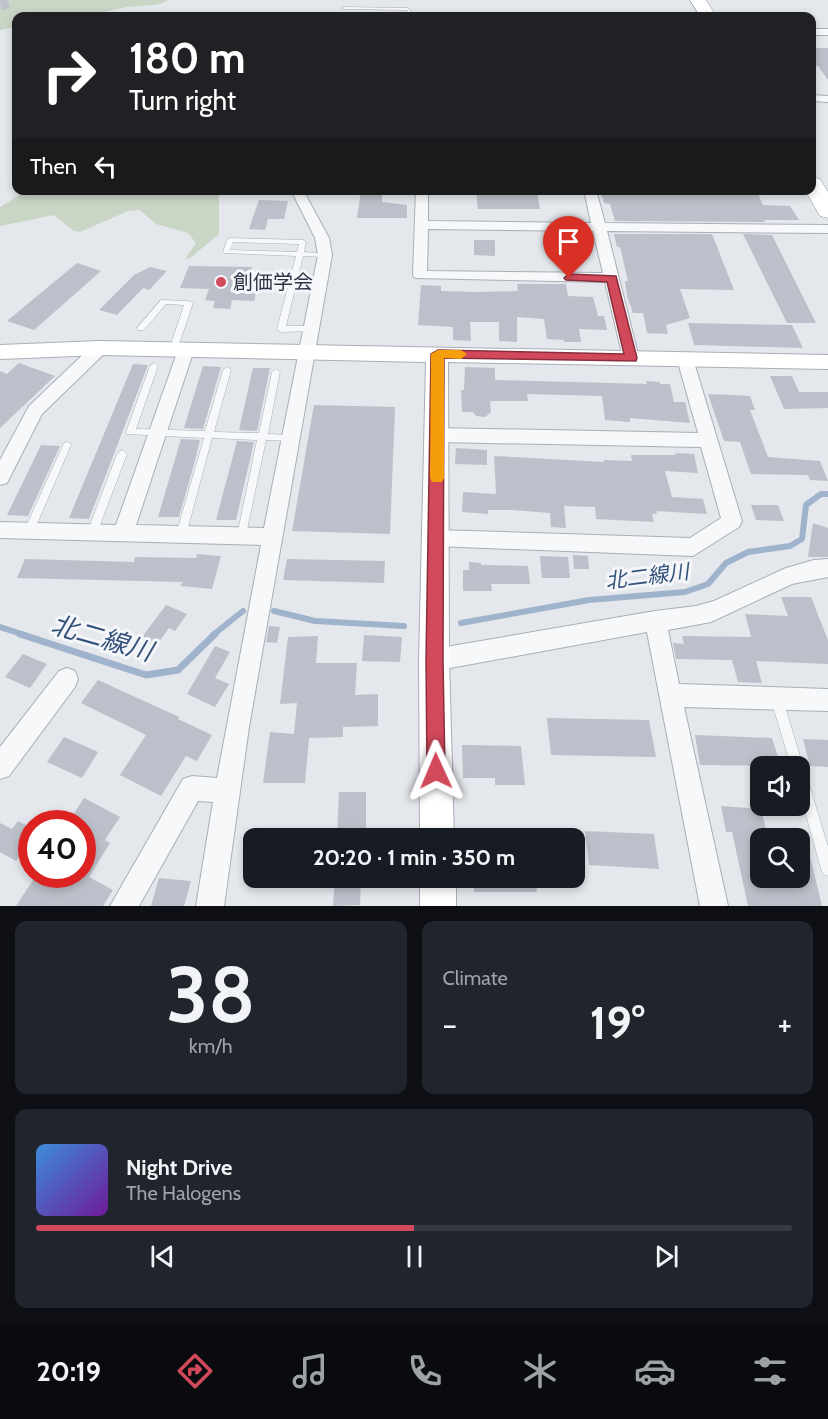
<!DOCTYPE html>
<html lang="en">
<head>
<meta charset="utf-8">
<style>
  body { margin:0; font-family:Cabin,"Noto Sans JP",sans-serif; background:#20242c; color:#f1f3f6; height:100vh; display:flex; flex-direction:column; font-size:22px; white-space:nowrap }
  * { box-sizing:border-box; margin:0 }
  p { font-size:20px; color:#9ea1a6 }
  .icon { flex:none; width:33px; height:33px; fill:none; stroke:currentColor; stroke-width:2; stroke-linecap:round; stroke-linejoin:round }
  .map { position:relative; height:906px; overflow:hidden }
  .details { display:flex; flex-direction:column; gap:15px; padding:15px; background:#0d0f14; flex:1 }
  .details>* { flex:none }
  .top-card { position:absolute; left:12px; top:12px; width:804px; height:183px; border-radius:12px; box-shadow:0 3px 9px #0003; background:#202124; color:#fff; overflow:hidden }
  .fabs { position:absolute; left:750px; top:756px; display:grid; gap:12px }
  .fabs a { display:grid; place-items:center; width:60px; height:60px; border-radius:12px; background:#171b24; box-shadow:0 3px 9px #0003; font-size:30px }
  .speed { position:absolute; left:18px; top:810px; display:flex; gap:12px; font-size:30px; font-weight:700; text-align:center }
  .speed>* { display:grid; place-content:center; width:78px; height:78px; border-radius:50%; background:#171b24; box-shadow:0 3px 9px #0003; line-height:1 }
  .speed .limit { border:9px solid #d22; background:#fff; color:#111 }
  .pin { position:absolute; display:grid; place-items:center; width:51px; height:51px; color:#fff; margin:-62px -26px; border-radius:50% 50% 50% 0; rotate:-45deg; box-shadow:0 0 6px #0007 }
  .pin .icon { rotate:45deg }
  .me { position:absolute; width:66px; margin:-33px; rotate:359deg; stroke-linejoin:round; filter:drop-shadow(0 0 4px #0008) }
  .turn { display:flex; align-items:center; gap:21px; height:126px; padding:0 18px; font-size:27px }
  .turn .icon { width:78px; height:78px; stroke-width:2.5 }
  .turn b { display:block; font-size:42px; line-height:51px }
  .then { display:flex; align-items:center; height:57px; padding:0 18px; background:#0003; gap:12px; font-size:22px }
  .big { font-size:45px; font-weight:800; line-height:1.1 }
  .details .tile { flex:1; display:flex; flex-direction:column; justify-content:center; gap:9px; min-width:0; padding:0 21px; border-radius:12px; background:#20242c }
  .details .dial { align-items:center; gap:0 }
  .dial b { font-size:78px; line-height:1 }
  .song { display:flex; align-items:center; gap:18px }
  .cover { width:72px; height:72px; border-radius:9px; background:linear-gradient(135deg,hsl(210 70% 55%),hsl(280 70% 35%)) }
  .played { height:6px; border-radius:3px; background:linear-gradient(90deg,#d1495b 50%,#363941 50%) }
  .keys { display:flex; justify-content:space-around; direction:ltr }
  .heat { display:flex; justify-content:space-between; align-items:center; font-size:33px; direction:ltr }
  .details .tiles { flex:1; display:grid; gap:15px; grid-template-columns:1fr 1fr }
  .tile:last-child { grid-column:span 2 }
  .trip { position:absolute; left:243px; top:828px; width:342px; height:60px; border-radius:12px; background:#171b24; box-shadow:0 3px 9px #0003; font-weight:800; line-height:60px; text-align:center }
  .tab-bar { display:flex; height:96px; justify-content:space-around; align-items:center; background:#090b0e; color:#9ea1a6 }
  .tab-bar .icon { width:42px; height:42px }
  .tab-bar .current { color:#d1495b }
  .tab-bar b { font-size:27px; color:#f1f3f6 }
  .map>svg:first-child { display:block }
</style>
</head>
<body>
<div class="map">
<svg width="828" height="906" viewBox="0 0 828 906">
  <rect width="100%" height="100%" fill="#e4e7ec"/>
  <g fill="#c9d6c5">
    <polygon points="0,0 168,0 157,5 127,7 86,16 16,16 16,27 0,30"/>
    <polygon points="26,191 219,191 219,234 190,258 185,259 196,243 188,233 156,224 140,210 128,211 80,232 74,231 54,215 0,226 0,207"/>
  </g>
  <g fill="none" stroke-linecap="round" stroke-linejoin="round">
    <g stroke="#9fb4cc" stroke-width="6">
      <polyline points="274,611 315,621 404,626"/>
      <polyline points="461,623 589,600 685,592 708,584 726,563 748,552 790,546 802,539 806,505 821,494 828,494"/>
      <polyline points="0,627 25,635"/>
      <polyline points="213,635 243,611"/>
    </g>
    <polyline stroke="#9fb4cc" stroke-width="7" points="20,634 146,675 178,670 215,634"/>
  </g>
  <g fill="#bbc0ca">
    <polygon points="812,48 828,48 828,80 818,66 812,66"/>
    <polygon points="361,190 382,190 382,202 407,205 407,218 357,218"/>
    <polygon points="476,190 537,192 540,209 478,209"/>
    <polygon points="600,190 633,190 634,195 676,195 674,190 756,190 763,205 790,206 799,220 764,220 765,222 615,221 610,204 604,203"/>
    <polygon points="259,200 288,201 284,219 268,219 265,230 249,229"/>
    <polygon points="614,234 712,234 734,290 680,289 690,318 666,325 668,334 647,333 643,313 633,313 627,296 625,281 628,281 620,247 617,247"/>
    <polygon points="743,234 772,235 816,323 787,323"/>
    <polygon points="474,240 495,240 495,256 474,255"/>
    <polygon points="77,263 101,271 34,330 7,321"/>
    <polygon points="189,266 252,267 250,277 260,277 254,301 232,300 230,309 213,308 215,301 205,300 209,289 180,288"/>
    <polygon points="150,267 167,271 149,290 143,288 117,315 99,310 134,275"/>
    <polygon points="517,284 566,284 568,296 593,297 598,316 604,316 607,330 579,329 581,342 564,342 564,340 547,339 544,319 517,317 517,342 499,341 499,322 470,322 471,341 453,340 453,327 418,325 421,285 441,286 441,291 476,292 518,291"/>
    <polygon points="688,323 792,325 803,348 694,345"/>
    <polygon points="19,363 55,376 0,428 0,371 7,374"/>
    <polygon points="133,364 148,365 89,519 69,518"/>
    <polygon points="203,366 221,367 203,429 184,428"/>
    <polygon points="465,367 495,368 495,380 647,384 646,381 660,382 660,384 670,384 674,402 685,402 690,423 630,418 630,422 605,420 602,396 527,394 528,401 490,401 491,412 485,417 476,416 473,412 462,412 461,390 464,390"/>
    <polygon points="253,368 270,368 257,431 239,430"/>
    <polygon points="770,376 792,376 799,392 828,392 828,408 784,409"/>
    <polygon points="708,394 750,396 755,410 750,410 768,457 820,461 828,481 810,480 808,475 751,474 740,442 724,441"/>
    <polygon points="314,405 395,407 390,534 292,531"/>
    <polygon points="181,439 200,440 193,468 179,517 158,517"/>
    <polygon points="237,441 254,442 236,520 216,520"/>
    <polygon points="41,445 60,446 28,516 7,515"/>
    <polygon points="456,448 487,450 487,465 455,464"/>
    <polygon points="675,453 694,454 698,473 665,471 672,497 703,499 707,514 656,511 657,514 652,514 654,522 596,519 595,507 564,506 566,528 551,527 550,513 513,510 488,510 488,514 462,512 463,492 496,494 494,456 604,462 604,460 632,461 631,455 676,455"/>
    <polygon points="751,505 778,505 784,521 756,520"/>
    <polygon points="813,523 828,528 828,557 808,557"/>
    <polygon points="197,554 221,556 212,589 180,586 183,582 17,578 25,559 134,562 135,557 196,558"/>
    <polygon points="573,555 588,556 589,569 574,569"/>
    <polygon points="540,556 568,557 570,578 542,578"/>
    <polygon points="287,559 385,561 384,583 283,580"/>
    <polygon points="469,562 481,563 481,565 528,566 530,584 491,584 492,591 463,591 463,570 469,570"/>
    <polygon points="781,597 811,597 828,640 828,664 756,661 762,683 738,682 732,660 676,659 673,643 684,644 682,636 751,637 745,614 788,616"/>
    <polygon points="166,605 187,614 175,631 169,628 155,647 140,640"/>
    <polygon points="269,626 280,627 277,643 266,642"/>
    <polygon points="364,635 402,637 400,662 362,661"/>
    <polygon points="318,636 316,663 357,663 355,695 378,694 378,726 343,727 343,737 309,738 305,783 263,783 270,732 294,734 297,703 280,704 288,637"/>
    <polygon points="215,646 230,652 215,678 229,684 215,707 187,694"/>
    <polygon points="23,654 47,664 30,688 5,677"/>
    <polygon points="98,680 179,717 178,719 212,735 197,761 186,756 161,796 120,775 146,735 81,703"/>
    <polygon points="547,718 649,720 656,757 551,755"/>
    <polygon points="695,735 772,738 781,766 700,765"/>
    <polygon points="64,737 98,752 82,778 47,762"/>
    <polygon points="803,739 828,740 828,767 810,766"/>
    <polygon points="462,745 521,746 525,785 495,785 495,778 463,778"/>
    <polygon points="339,792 366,792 366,838 337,838"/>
    <polygon points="84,798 120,817 105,840 110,843 89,877 113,890 103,906 16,906 37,874 82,874 82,824 67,824"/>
    <polygon points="721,806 761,809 768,838 760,838 760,878 800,878 800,832 804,831 822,906 748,906 732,832 726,832"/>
    <polygon points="18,821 32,828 32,838 16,861 0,852 0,823 12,829"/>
    <polygon points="585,831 654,834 659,869 589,865"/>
    <polygon points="159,878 191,881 184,906 151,906"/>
    <polygon points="335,878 361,878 360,905 333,906"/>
    <polygon points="473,878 535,878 537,892 474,892"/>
  </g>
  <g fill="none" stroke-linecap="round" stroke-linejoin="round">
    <polyline stroke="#bfc3cb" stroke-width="17" stroke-dasharray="17 8" stroke-linecap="butt" points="0,2 8,0"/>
    <g stroke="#a9aeb7" stroke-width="1">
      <g id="lane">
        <polygon points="344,7 408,8 414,16 410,16 407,10 342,9"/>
        <path d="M230 238 303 240 306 242 304 252 327 254 328 255 325 257 303 256 286 326H310L313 327 314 329 313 331 281 332 277 329 296 256 224 253 223 252 227 240ZM233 242 299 244 297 252 230 250Z"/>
        <polygon points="161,300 189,301 193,303 177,350 173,353 169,350 184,305 166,304 144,330 138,330 137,328"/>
        <polygon points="154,363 158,366 136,429 205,431 223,370 227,367 231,370 214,432 259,433 272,372 276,369 280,372 268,434 291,435 295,438 291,441 266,440 245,539 242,540 239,539 237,536 257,440 212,438 186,535 184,538 181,539 178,538 176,535 204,438 127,434 126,432 150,366"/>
        <polygon points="67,442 70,443 71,445 34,531 32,534 29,535 26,534 24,531 63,445 64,443"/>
        <polygon points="122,450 125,452 127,454 97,533 95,536 92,537 89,536 87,533 117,454 119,452"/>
        <polygon points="777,694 781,696 783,700 803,766 802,769 804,770 806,774 828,847 828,876 823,874 821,869 800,793 800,766 791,766 771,700 773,696"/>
      </g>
    </g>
    <g stroke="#a9aeb7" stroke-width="2">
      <g id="street">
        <rect x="812" y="29" width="16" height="6"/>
        <polygon points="812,95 828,96 828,102 812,101"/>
        <polygon points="291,190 303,190 329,238 332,255 249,727 224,906 196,906 213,802 198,801 139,906 110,906 183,779 192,776 217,778 261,545 0,538 0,522 116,525 178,350 180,346 192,346 194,350 136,525 264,528 318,255 315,238"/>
        <path d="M416 190H428V221L591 223 584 190H596L605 223 828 225V233L607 231 639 358 637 362H625L623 358 605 282 415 278 413 275ZM428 229 593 231 603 273 427 271Z"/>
        <polygon points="100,343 106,344 108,348 106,352 42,414 7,483 0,485 0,460 29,406 94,344"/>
        <polygon points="685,353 691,355 693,359 742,521 739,527 693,556 436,546 429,544 426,538 429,532 436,530 690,538 721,518 701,447 437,442 431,440 428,435 431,430 437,428 698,433 677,359 679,355"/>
        <polygon points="828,559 828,577 792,584 711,622 668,630 679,684 828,689 828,711 684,707 728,906 700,906 647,632 434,671 426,668 423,660 426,652 434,649 655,611 696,606 714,601 786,568 814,560"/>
        <polygon points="67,668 75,671 78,679 75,687 9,776 0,779 0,747 59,671"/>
      </g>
    </g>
    <g stroke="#a9aeb7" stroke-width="2">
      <g id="secondary">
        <polygon points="100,341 828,355 828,369 448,362 449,660 454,838 420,838 419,660 426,362 100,355 0,359 0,345"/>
        <rect x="420" y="878" width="36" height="28"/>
      </g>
    </g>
    <g stroke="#8b94a3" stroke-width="1">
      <g id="highway">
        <polygon points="690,0 706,0 716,16 700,16"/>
        <polygon points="812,177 820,179 828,192 828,218 820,216 805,190 812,190"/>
      </g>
    </g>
    <use href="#lane" fill="#f7f8fa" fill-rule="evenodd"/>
    <use href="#street" fill="#f7f8fa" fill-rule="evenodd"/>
    <use href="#secondary" fill="#fff" fill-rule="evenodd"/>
    <use href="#highway" fill="#fff" fill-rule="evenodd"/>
  </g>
  <polygon fill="#d1495b" stroke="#882f3b" stroke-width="1.5" points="569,274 616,276 637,358 636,361 444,358 443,660 445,771 443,778 436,781 429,778 427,771 426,660 431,354 438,350 624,354 607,282 566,280 564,278"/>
  <polygon fill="#f59e0b" points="438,350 461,350 467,354 461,359 444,358 444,478 442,482 432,482 430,478 431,354"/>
  <circle fill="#d1495b" stroke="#f4f6f9" stroke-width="2" cx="221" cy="282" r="6"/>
  <g text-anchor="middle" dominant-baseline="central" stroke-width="6" stroke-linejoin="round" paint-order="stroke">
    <g font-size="20" fill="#2b3445" stroke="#f4f6f9" text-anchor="start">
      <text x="233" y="282">創価学会</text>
    </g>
    <g font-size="21" font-style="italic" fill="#34527a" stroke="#f4f6f9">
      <text transform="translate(647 576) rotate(-7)">北二線川</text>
    </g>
    <g font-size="26" font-style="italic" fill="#34527a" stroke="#f4f6f9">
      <text transform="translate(102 638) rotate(16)">北二線川</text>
    </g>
  </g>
</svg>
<div class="fabs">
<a><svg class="icon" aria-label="sound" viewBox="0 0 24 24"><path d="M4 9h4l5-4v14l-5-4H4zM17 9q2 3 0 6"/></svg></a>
<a><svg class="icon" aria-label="search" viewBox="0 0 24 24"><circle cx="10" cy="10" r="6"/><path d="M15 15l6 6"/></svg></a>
</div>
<div class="speed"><div class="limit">40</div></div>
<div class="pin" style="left:569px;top:278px;background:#d93025"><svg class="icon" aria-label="arrive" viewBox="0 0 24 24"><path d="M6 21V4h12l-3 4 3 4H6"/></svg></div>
<svg class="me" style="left:436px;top:771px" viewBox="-20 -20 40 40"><path d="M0-17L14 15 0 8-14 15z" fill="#d1495b" stroke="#fff" stroke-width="4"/></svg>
<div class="trip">20:20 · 1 min · 350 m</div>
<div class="top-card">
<div class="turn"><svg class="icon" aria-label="right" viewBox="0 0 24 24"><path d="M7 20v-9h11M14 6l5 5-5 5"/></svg><div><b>180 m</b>Turn right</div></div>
<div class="then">Then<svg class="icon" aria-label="left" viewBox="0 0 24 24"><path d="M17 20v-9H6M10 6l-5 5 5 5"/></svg></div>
</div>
</div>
<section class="details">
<div class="tiles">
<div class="tile dial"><b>38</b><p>km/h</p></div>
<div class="tile"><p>Climate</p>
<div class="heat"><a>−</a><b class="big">19°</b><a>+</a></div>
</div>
<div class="tile">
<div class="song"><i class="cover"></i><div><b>Night Drive</b><p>The Halogens</p></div></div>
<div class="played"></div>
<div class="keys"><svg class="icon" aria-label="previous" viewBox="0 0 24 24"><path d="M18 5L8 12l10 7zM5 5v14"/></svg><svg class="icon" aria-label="pause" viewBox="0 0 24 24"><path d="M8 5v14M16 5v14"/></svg><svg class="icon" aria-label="next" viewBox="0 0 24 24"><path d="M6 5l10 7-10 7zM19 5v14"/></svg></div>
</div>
</div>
</section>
<nav class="tab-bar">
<b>20:19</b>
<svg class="icon current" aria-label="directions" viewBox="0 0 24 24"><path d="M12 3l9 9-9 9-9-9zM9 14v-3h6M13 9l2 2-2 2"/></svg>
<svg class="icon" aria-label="music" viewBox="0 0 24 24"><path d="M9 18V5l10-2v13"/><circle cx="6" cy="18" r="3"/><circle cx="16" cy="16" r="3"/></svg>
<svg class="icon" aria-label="phone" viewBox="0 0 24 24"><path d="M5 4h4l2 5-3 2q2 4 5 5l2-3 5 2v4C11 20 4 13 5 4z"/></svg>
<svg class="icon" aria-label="climate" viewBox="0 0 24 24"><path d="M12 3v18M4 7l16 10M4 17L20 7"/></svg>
<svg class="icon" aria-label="car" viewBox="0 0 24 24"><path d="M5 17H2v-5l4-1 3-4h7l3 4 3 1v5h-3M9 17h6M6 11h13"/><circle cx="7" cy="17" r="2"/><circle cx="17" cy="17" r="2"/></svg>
<svg class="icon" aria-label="filters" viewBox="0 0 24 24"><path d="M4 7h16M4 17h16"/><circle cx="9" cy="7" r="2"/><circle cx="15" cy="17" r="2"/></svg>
</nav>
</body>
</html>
